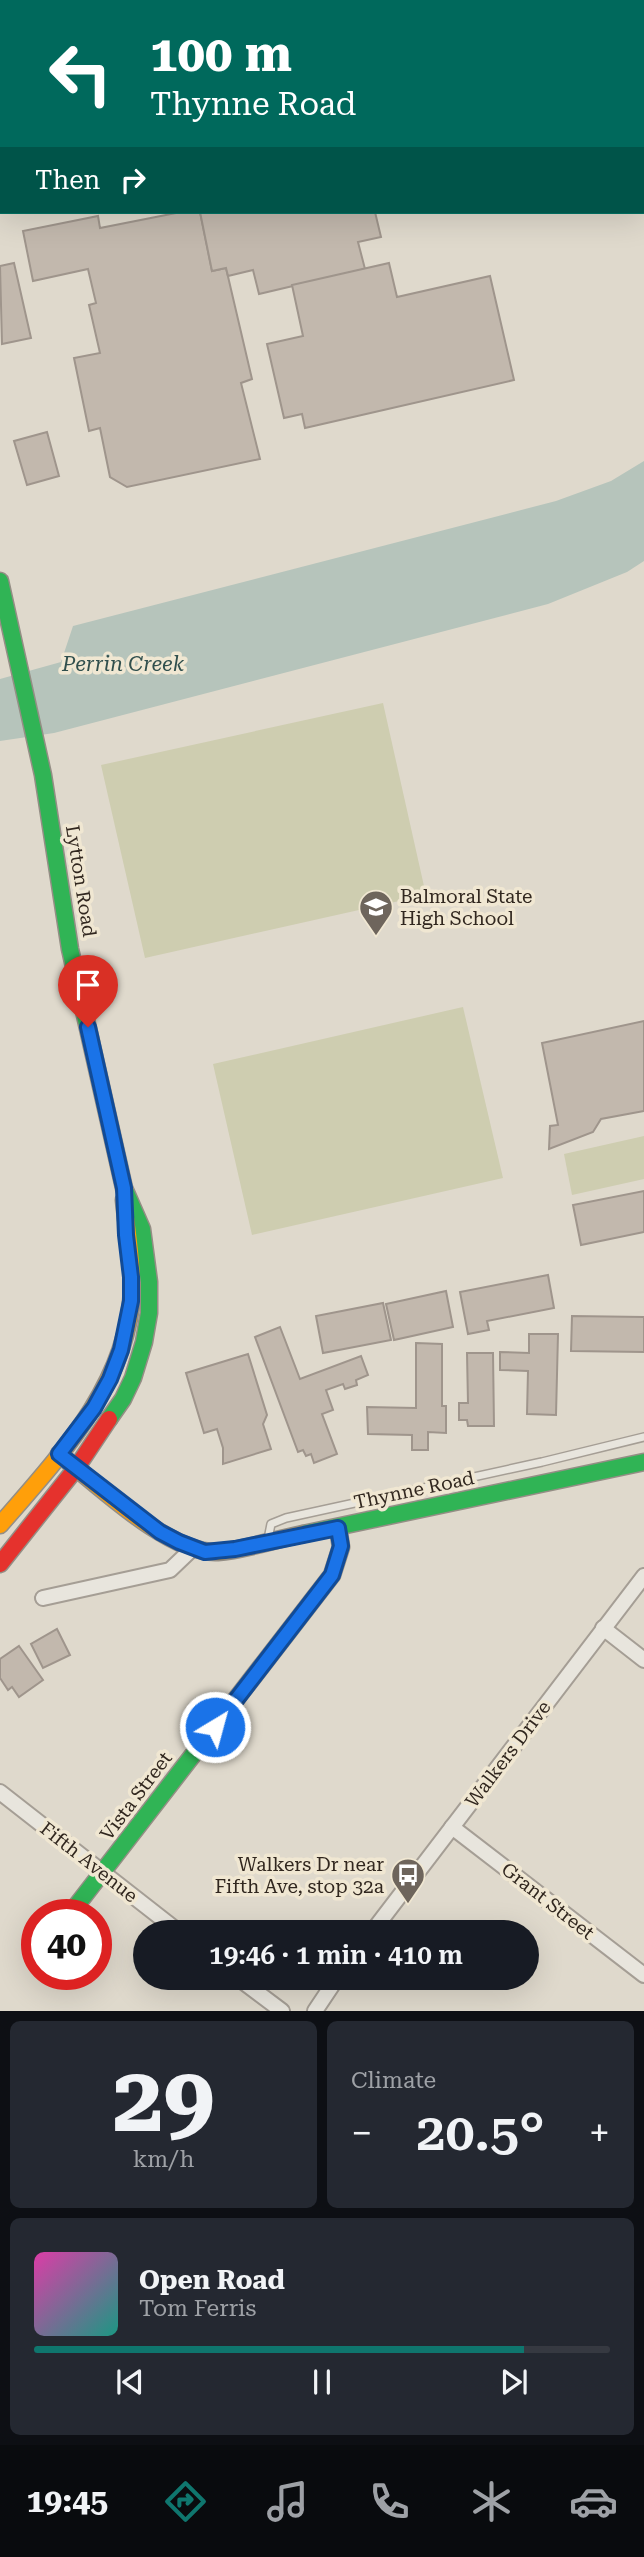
<!DOCTYPE html>
<html lang="en">
<head>
<meta charset="utf-8">
<style>
  body { margin:0; font-family:"Roboto Serif",serif; background:#242831; color:#f1f3f6; height:100vh; display:flex; flex-direction:column; font-size:26px; white-space:nowrap }
  * { box-sizing:border-box; margin:0 }
  p { font-size:23px; color:#9ea1a6 }
  .icon { flex:none; width:38px; height:38px; fill:none; stroke:currentColor; stroke-width:2; stroke-linecap:round; stroke-linejoin:round }
  .map { position:relative; height:2011px; overflow:hidden }
  .panel { display:flex; flex-direction:column; gap:10px; padding:10px; background:#0d0f14; flex:1 }
  .panel>* { flex:none }
  .hud { position:absolute; left:0px; top:0px; width:644px; height:214px; box-shadow:0 7px 28px #0002; background:#00695c; color:#fff; overflow:hidden }
  .speed { position:absolute; left:21px; top:1899px; display:flex; gap:14px; font-size:35px; font-weight:700; text-align:center }
  .speed>* { display:grid; place-content:center; width:91px; height:91px; border-radius:50%; background:#171b24; box-shadow:0 7px 28px #0002; line-height:1 }
  .speed .limit { border:10px solid #d22; background:#fff; color:#111 }
  .pin { position:absolute; display:grid; place-items:center; width:60px; height:60px; color:#fff; margin:-72px -30px; border-radius:50% 50% 50% 0; rotate:-45deg; box-shadow:0 0 7px #0007 }
  .pin .icon { rotate:45deg }
  .me { position:absolute; width:77px; margin:-38px; rotate:37deg; stroke-linejoin:round; filter:drop-shadow(0 0 5px #0008) }
  .turn { display:flex; align-items:center; gap:24px; height:147px; padding:0 35px; font-size:32px }
  .turn .icon { width:91px; height:91px; stroke-width:2.5 }
  .turn b { display:block; font-size:49px; line-height:60px }
  .then { display:flex; align-items:center; height:66px; padding:0 35px; background:#0003; gap:14px; font-size:26px }
  .big { font-size:52px; font-weight:600; line-height:1.1 }
  .panel .card { flex:1; display:flex; flex-direction:column; justify-content:center; gap:10px; min-width:0; padding:0 24px; border-radius:10px; background:#242831 }
  .panel .dial { align-items:center; gap:0 }
  .dial b { font-size:91px; line-height:1 }
  .song { display:flex; align-items:center; gap:21px }
  .cover { width:84px; height:84px; border-radius:10px; background:linear-gradient(135deg,hsl(320 70% 55%),hsl(170 70% 35%)) }
  .played { height:7px; border-radius:4px; background:linear-gradient(90deg,#0f766e 85%,#363941 85%) }
  .keys { display:flex; justify-content:space-around; direction:ltr }
  .heat { display:flex; justify-content:space-between; align-items:center; font-size:38px; direction:ltr }
  .panel .tiles { flex:1; display:grid; gap:10px; grid-template-columns:1fr 1fr }
  .card:last-child { grid-column:span 2 }
  .trip { position:absolute; left:133px; top:1920px; width:406px; height:70px; border-radius:35px; background:#171b24; box-shadow:0 7px 28px #0002; font-weight:600; line-height:70px; text-align:center }
  .tabs { display:flex; height:112px; justify-content:space-around; align-items:center; background:#090b0e; color:#9ea1a6 }
  .tabs .icon { width:49px; height:49px }
  .tabs .selected { color:#0f766e }
  .tabs b { font-size:32px; color:#f1f3f6 }
  .map>svg:first-child { display:block }
</style>
</head>
<body>
<div class="map">
<svg width="644" height="2011" viewBox="0 0 644 2011">
  <rect width="100%" height="100%" fill="#dfd9cc"/>
  <g fill="#cecdb0">
    <polygon points="383,703 426,895 145,958 101,765"/>
    <polygon points="463,1007 503,1178 252,1235 213,1064"/>
    <polygon points="644,1136 644,1179 572,1195 564,1154"/>
  </g>
  <polygon fill="#b6c4bb" points="644,461 644,561 627,572 548,604 54,733 0,741 0,679 61,662 73,626 556,501 611,481"/>
  <g fill="#c2b8ad" stroke="#9f958c" stroke-width="2">
    <polygon points="6,0 95,0 2,2 0,22 0,1"/>
    <polygon points="95,0 150,0 150,2 87,2"/>
    <polygon points="223,0 290,0 283,2"/>
    <polygon points="2,21 2,130 0,130 0,22"/>
    <polygon points="0,137 2,137 0,189"/>
    <polygon points="181,212 200,212 212,271 226,268 252,379 241,383 260,459 127,487 110,477 100,428 89,431 74,358 100,353 89,305 96,303 88,269 33,281 23,231 98,216 100,228"/>
    <polygon points="200,212 375,212 381,237 358,242 365,269 259,294 253,270 228,276 226,268 212,271"/>
    <polygon points="14,263 31,338 2,344 0,266"/>
    <polygon points="389,263 397,297 490,276 514,380 305,428 302,414 284,418 267,344 303,336 292,285"/>
    <polygon points="47,432 59,476 27,485 14,441"/>
    <polygon points="644,1021 644,1111 601,1119 593,1132 549,1149 550,1126 558,1125 542,1043"/>
    <polygon points="644,1191 644,1232 581,1245 573,1205"/>
    <polygon points="548,1275 554,1308 487,1321 489,1330 468,1334 460,1292"/>
    <polygon points="446,1291 453,1327 394,1340 386,1304"/>
    <polygon points="383,1303 391,1340 323,1353 316,1316"/>
    <polygon points="572,1316 644,1317 644,1352 571,1351"/>
    <polygon points="280,1327 300,1379 361,1356 368,1375 356,1380 357,1385 345,1389 343,1384 326,1390 333,1410 322,1414 337,1454 314,1463 311,1454 306,1456 303,1450 298,1452 255,1337"/>
    <polygon points="529,1334 558,1334 556,1415 527,1414 528,1371 500,1370 500,1352 529,1353"/>
    <polygon points="416,1343 442,1344 442,1406 446,1406 446,1433 428,1432 428,1450 412,1450 412,1435 368,1434 367,1407 416,1408"/>
    <polygon points="467,1353 493,1353 494,1426 468,1426 467,1420 459,1420 459,1403 468,1403"/>
    <polygon points="248,1354 267,1415 263,1424 271,1449 223,1464 223,1448 217,1429 204,1433 186,1373"/>
    <polygon points="57,1629 70,1655 43,1668 31,1644"/>
    <polygon points="19,1646 43,1680 19,1697 12,1687 8,1690 0,1678 0,1659"/>
  </g>
  <g fill="none" stroke-linecap="round" stroke-linejoin="round">
    <g stroke="#a59e95" stroke-width="10">
      <polyline id="lane" points="268,1539 271,1524 286,1518 542,1462 644,1437"/>
    </g>
    <g stroke="#a59e95" stroke-width="18">
      <g id="street">
        <polyline points="437,0 437,2"/>
        <polyline points="43,1598 170,1570 193,1548"/>
        <polyline points="603,1628 644,1660"/>
        <polyline points="0,1792 179,1932"/>
        <polyline points="452,1827 644,1975"/>
        <polyline points="372,1932 644,1576"/>
        <polyline points="238,1978 282,2011"/>
        <polyline points="315,2011 337,1978"/>
      </g>
    </g>
    <g stroke="#948e85" stroke-width="19">
      <g id="fast">
        <polyline points="0,581 43,775 70,949 124,1188 142,1229 149,1282 149,1313 144,1342 133,1378 123,1399 109,1419"/>
        <polyline points="303,1534 644,1462"/>
        <polyline points="70,1914 332,1575 341,1547 338,1528"/>
      </g>
    </g>
    <g stroke="#948e85" stroke-width="19">
      <g id="slow">
        <path d="M59 1454C96 1483 170 1555 218 1552 245 1550 276 1539 303 1534"/>
        <path d="M0 1525C58 1458 128 1385 132 1291 133 1261 127 1230 124 1200"/>
      </g>
    </g>
    <g stroke="#948e85" stroke-width="19">
      <polyline id="jam" points="0,1564 77,1467 109,1419"/>
    </g>
    <use href="#lane" stroke="#e8e5dd" stroke-width="7"/>
    <use href="#street" stroke="#e8e5dd" stroke-width="14"/>
    <use href="#fast" stroke="#30b455" stroke-width="16"/>
    <use href="#slow" stroke="#ff9f0a" stroke-width="16"/>
    <use href="#jam" stroke="#e5322d" stroke-width="16"/>
  </g>
  <g fill="none" stroke-linecap="round" stroke-linejoin="round">
    <g stroke="#114b97" stroke-width="18">
      <polyline id="route" points="88,1027 124,1188 126,1235 131,1277 131,1301 121,1350 110,1379 94,1408 59,1454 160,1532 179,1542 205,1552 235,1549 338,1528 341,1546 332,1575 215,1727"/>
    </g>
    <use href="#route" stroke="#1a73e8" stroke-width="12"/>
  </g>
  <defs>
    <g id="school-pin" transform="scale(1.75)"><path d="M0 17L-7.5 6A9.5 9.5 0 1 1 7.5 6Z" fill="#6e655c" stroke="#f0e7d2"/><path d="M0-5L7-2L0 1L-7-2ZM-4 1L0 2.5L4 1V4Q0 6-4 4Z" fill="#fff"/></g>
    <g id="bus-pin" transform="scale(1.75)"><path d="M0 17L-7.5 6A9.5 9.5 0 1 1 7.5 6Z" fill="#6e655c" stroke="#f0e7d2"/><path d="M-5-6H5V4H4V6H2V4H-2V6H-4V4H-5ZM-3.5-4V0h7V-4ZM-3.5 1.2v1.5H-2V1.2ZM2 1.2v1.5H3.5V1.2Z" fill="#fff"/></g>
  </defs>
  <g fill-rule="evenodd">
    <use href="#school-pin" x="376" y="907"/>
    <use href="#bus-pin" x="408" y="1875"/>
  </g>
  <g text-anchor="middle" dominant-baseline="central" stroke-width="7" stroke-linejoin="round" paint-order="stroke">
    <g font-size="19" fill="#31271f" stroke="#f0e7d2">
      <text transform="translate(81 881) rotate(81)">Lytton Road</text>
      <text transform="translate(414 1490) rotate(-12)">Thynne Road</text>
      <text transform="translate(508 1754) rotate(-53)">Walkers Drive</text>
      <text transform="translate(136 1796) rotate(-53)">Vista Street</text>
      <text transform="translate(89 1862) rotate(38)">Fifth Avenue</text>
      <text transform="translate(548 1901) rotate(38)">Grant Street</text>
    </g>
    <g font-size="19" fill="#31271f" stroke="#f0e7d2" text-anchor="start">
      <text x="400" y="896">Balmoral State<tspan x="400" dy="22">High School</tspan></text>
      <text x="384" y="1864" text-anchor="end">Walkers Dr near<tspan x="384" dy="22">Fifth Ave, stop 32a</tspan></text>
    </g>
    <g font-size="21" font-style="italic" fill="#304f4d" stroke="#f0e7d2">
      <text x="123" y="664">Perrin Creek</text>
    </g>
  </g>
</svg>
<div class="speed"><div class="limit">40</div></div>
<div class="pin" style="left:88px;top:1027px;background:#d93025"><svg class="icon" aria-label="arrive" viewBox="0 0 24 24"><path d="M6 21V4h12l-3 4 3 4H6"/></svg></div>
<svg class="me" style="left:215px;top:1727px" viewBox="-20 -20 40 40"><circle r="17" fill="#1a73e8" stroke="#fff" stroke-width="3"/><path d="M0-11L8 9 0 5-8 9z" fill="#fff"/></svg>
<div class="trip">19:46 · 1 min · 410 m</div>
<div class="hud">
<div class="turn"><svg class="icon" aria-label="left" viewBox="0 0 24 24"><path d="M17 20v-9H6M10 6l-5 5 5 5"/></svg><div><b>100 m</b>Thynne Road</div></div>
<div class="then">Then<svg class="icon" aria-label="right" viewBox="0 0 24 24"><path d="M7 20v-9h11M14 6l5 5-5 5"/></svg></div>
</div>
</div>
<section class="panel">
<div class="tiles">
<div class="card dial"><b>29</b><p>km/h</p></div>
<div class="card"><p>Climate</p>
<div class="heat"><a>−</a><b class="big">20.5°</b><a>+</a></div>
</div>
<div class="card">
<div class="song"><i class="cover"></i><div><b>Open Road</b><p>Tom Ferris</p></div></div>
<div class="played"></div>
<div class="keys"><svg class="icon" aria-label="previous" viewBox="0 0 24 24"><path d="M18 5L8 12l10 7zM5 5v14"/></svg><svg class="icon" aria-label="pause" viewBox="0 0 24 24"><path d="M8 5v14M16 5v14"/></svg><svg class="icon" aria-label="next" viewBox="0 0 24 24"><path d="M6 5l10 7-10 7zM19 5v14"/></svg></div>
</div>
</div>
</section>
<nav class="tabs">
<b>19:45</b>
<svg class="icon selected" aria-label="directions" viewBox="0 0 24 24"><path d="M12 3l9 9-9 9-9-9zM9 14v-3h6M13 9l2 2-2 2"/></svg>
<svg class="icon" aria-label="music" viewBox="0 0 24 24"><path d="M9 18V5l10-2v13"/><circle cx="6" cy="18" r="3"/><circle cx="16" cy="16" r="3"/></svg>
<svg class="icon" aria-label="phone" viewBox="0 0 24 24"><path d="M5 4h4l2 5-3 2q2 4 5 5l2-3 5 2v4C11 20 4 13 5 4z"/></svg>
<svg class="icon" aria-label="climate" viewBox="0 0 24 24"><path d="M12 3v18M4 7l16 10M4 17L20 7"/></svg>
<svg class="icon" aria-label="car" viewBox="0 0 24 24"><path d="M5 17H2v-5l4-1 3-4h7l3 4 3 1v5h-3M9 17h6M6 11h13"/><circle cx="7" cy="17" r="2"/><circle cx="17" cy="17" r="2"/></svg>
</nav>
</body>
</html>
